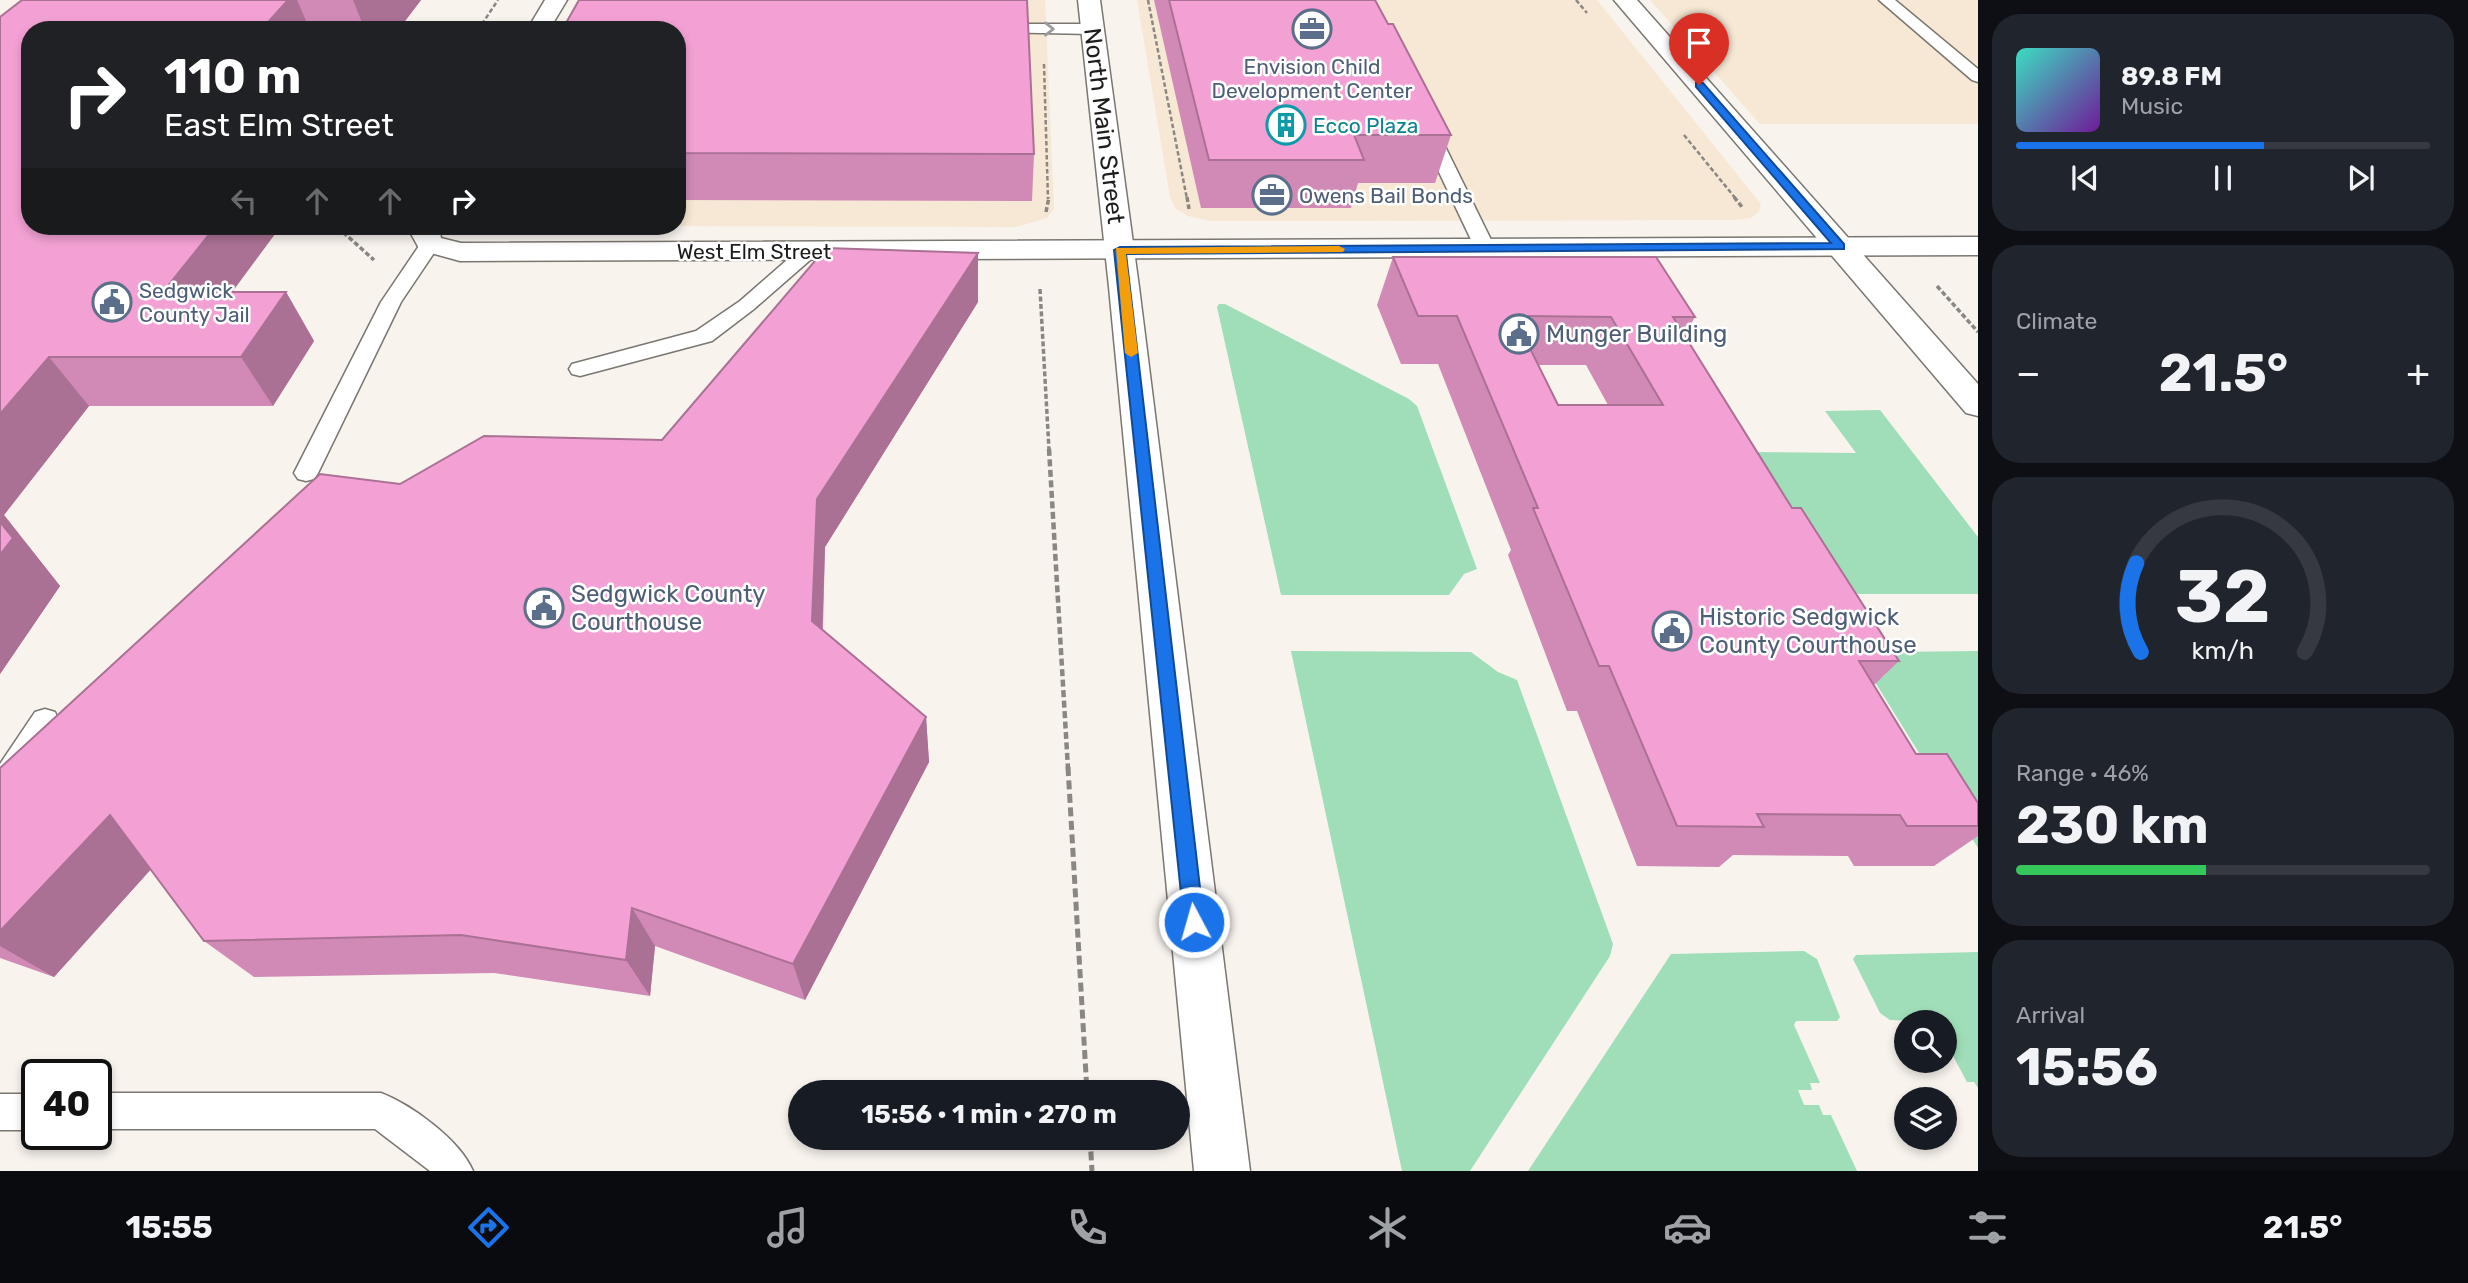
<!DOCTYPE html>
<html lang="en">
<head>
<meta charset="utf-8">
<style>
  body { margin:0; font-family:Rubik,sans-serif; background:#20242c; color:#f1f3f6; height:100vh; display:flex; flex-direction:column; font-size:26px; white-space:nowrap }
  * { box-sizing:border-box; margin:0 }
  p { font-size:23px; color:#9ea1a6 }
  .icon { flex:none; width:38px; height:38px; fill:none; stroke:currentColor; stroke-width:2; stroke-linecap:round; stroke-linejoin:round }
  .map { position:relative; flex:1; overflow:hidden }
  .details { display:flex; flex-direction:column; gap:14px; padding:14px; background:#0d0f14; width:490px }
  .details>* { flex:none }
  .hud { position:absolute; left:21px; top:21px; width:665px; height:214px; border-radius:28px; box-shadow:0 4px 10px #0003; background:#202124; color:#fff; overflow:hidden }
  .fabs { position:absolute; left:1894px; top:1010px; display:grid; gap:14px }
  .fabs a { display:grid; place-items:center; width:63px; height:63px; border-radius:50%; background:#171b24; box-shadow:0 4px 10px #0003; font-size:35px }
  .speed { position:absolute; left:21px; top:1059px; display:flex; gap:14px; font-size:35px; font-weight:700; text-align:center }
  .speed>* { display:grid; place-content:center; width:91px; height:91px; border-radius:50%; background:#171b24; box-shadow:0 4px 10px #0003; line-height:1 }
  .speed .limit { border:4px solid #111; border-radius:10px; background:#fff; color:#111 }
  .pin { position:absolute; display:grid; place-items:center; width:60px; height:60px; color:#fff; margin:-72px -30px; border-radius:50% 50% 50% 0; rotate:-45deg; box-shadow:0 0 7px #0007 }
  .pin .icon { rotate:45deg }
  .me { position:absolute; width:77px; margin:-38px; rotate:354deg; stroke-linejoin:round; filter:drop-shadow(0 0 5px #0008) }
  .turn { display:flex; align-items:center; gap:24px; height:147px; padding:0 28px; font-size:32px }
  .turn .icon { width:91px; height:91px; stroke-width:2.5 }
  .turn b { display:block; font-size:49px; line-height:60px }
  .lanes { display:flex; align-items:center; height:66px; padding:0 28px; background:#0003; justify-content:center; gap:35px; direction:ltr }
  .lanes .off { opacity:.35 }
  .big { font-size:52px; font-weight:700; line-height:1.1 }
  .details .tile { flex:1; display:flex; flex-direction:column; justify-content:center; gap:10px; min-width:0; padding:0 24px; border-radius:28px; background:#20242c }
  .details .dial { align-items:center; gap:0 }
  .dial svg { height:182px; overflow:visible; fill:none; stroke:#363941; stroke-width:7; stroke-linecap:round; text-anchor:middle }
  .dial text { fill:#f1f3f6; stroke:none }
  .song { display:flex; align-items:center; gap:21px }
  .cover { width:84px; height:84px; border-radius:10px; background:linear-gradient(135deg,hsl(170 70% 55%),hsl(280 70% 35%)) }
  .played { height:7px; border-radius:4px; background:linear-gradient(90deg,#1a73e8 60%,#363941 60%) }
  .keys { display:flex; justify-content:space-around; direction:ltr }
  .heat { display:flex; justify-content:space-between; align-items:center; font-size:38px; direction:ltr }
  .charge { height:10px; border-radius:5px; background:linear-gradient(90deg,#34c759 46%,#363941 0) }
  .trip { position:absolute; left:788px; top:1080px; width:402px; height:70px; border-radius:35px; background:#171b24; box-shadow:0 4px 10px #0003; font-weight:700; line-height:70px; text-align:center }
  .menu { display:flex; height:112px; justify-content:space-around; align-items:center; background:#090b0e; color:#9ea1a6 }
  .menu .icon { width:49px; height:49px }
  .menu .on { color:#1a73e8 }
  .menu b { font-size:32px; color:#f1f3f6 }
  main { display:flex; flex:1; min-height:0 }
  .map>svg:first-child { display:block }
</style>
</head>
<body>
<main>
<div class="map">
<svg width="1978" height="1171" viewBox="0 0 1978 1171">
  <rect width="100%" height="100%" fill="#f8f3ed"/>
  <g fill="#f6e8d4">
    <polygon points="582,0 1045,0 1054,209 1047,218 1016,227 638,226 677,226 677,30 565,30"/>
    <polygon points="1137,0 1597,0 1761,204 1759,212 1751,218 1732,220 1210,221 1188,216 1176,209 1170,197"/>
    <polygon points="1650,0 1978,0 1978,124 1760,124"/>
  </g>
  <g fill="#9fdeb8">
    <polygon points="1219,304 1225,304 1409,399 1417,406 1477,569 1464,574 1449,595 1281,595 1217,307"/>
    <polygon points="1880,410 1978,537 1978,594 1858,594 1824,574 1735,452 1856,453 1825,411"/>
    <polygon points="1291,651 1471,652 1498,672 1517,680 1613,944 1610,956 1470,1171 1402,1171"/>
    <polygon points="1978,651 1978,848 1875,682 1885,675 1895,652"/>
    <polygon points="1804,951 1817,959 1840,1017 1837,1021 1796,1021 1794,1025 1820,1083 1810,1083 1812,1090 1798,1090 1804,1105 1819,1105 1823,1115 1831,1115 1857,1171 1528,1171 1671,954"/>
    <polygon points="1978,952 1978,1088 1974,1082 1967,1082 1944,1039 1944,1022 1890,1020 1880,1013 1853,959 1856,955"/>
  </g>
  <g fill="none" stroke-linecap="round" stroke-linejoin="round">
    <g stroke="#7a7670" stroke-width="3">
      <g id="lane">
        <polygon points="1879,0 1895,0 1978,69 1978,82 1972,80"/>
        <polygon points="992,24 1092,24 1100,29 1092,34 987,32 984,29 987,26"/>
        <polygon points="1428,125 1437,130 1495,248 1492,252 1478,252 1475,248 1419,130"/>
        <polygon points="430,238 440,244 401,302 318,473 314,479 306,481 298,479 294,473 381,302 423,240"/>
        <polygon points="810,244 817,246 820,250 817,254 754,309 712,341 580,376 572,374 569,369 572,364 696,331 740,301 803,246"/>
        <polygon points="45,709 55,712 59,721 11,799 0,803 0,764 35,712"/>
        <path d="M96 1093H381C412 1105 460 1140 473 1171H430L375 1129H96Z"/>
        <rect x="0" y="1094" width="37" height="36"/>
      </g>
    </g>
    <g stroke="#7a7670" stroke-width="3">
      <g id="street">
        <polygon points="545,0 567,0 549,30 527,30"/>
        <polygon points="411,226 439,226 441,238 461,243 1978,237 1978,255 460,261 420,250 410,232"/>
      </g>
    </g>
    <g stroke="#7a7670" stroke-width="3">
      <g id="secondary">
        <polygon points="1078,0 1100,0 1139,287 1250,1171 1194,1171 1109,287"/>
        <polygon points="1614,0 1637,0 1978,384 1978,416 1966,413"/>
      </g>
    </g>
    <g stroke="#8a8783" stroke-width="2.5" stroke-dasharray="4.5 2.5" stroke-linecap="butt">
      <polyline points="1148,0 1187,199"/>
      <polyline points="1576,0 1587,13"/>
      <polyline points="478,30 498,0"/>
      <polyline points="1044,64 1048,199"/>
      <polyline points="1684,135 1736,199"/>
    </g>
    <g stroke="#8a8783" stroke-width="3.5" stroke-dasharray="5 2.5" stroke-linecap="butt">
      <polyline points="1187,197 1189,209"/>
      <polyline points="1734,197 1742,207"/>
      <polyline points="1046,212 1049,197"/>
      <polyline points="349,226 344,233 374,260"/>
      <polyline points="1937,286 1978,332"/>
      <polyline points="1040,289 1049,450"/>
    </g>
    <polyline stroke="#8a8783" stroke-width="4.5" stroke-dasharray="7 3.5" stroke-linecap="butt" points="1049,449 1068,769"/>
    <g stroke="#8a8783" stroke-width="5" stroke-dasharray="9 4.5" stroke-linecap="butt">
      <polyline points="1068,767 1087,1092"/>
      <polyline points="1090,1138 1092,1171"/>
    </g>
    <use href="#lane" fill="#fff" fill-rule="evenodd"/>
    <use href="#street" fill="#fff" fill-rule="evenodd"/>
    <use href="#secondary" fill="#fff" fill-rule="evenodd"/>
  </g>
  <g fill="#d18ab6" fill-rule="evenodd">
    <polygon points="22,0 421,0 402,25 390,30 30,30 232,292 286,292 314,341 273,406 89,406 4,515 60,586 0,674 0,17"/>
    <polygon points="1154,0 1375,0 1388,24 1451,135 1435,183 1358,183 1351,208 1201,208"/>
    <polygon points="677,30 1034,154 1032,201 677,200"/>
    <path d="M1393 257 1695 317 1684 336 1792 508 1899 661 1874 685 1916 754 1978 803V836L1934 866H1854L1848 856 1733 855 1719 867 1637 866 1577 711H1567L1508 555 1511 550 1438 364H1401L1377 305ZM1538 365H1586L1608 405H1558Z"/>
    <polygon points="978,302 825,547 823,630 926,717 929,762 805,1000 655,946 650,996 494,973 254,977 204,941 151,869 54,977 0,958 0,768 400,484 662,440"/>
  </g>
  <g fill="#aa7194">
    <polygon points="288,0 297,0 310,30 261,30"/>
    <polygon points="353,0 421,0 402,25 390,30 365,30"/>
    <polygon points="216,226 281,226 196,341 163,292"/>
    <polygon points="978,253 978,302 825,547 821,668 812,621 817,499"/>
    <polygon points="286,292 314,341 273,406 241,357"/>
    <polygon points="49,357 89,406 4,515 60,586 0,674 0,414"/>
    <polygon points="926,717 929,762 805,1000 793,964"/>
    <polygon points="110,815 162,857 54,977 0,946 0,931"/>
    <polygon points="632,908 655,946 650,996 626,960"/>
  </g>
  <g fill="#f3a1d4" stroke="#aa7194" stroke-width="2" fill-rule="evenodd">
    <polygon points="22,0 288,0 261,30 30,30 30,226 216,226 163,292 286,292 241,357 49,357 0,414 0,17"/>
    <polygon points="579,0 1027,0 1034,154 677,153 677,30 562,30"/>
    <polygon points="1169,0 1375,0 1388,24 1393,24 1451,135 1354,135 1364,160 1209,160"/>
    <polygon points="826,248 978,253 817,499 812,621 926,717 793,964 632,908 626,960 461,935 204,941 110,815 0,931 0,768 320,474 400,484 484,436 662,440"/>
    <path d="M1393 257H1656L1695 317H1673L1792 508H1801L1899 661H1859L1916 754H1947L1978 803V826H1907L1900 815 1757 814 1764 827 1677 826 1609 666H1599L1533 508H1538L1457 316H1418ZM1514 316 1611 317 1663 405H1558Z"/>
    <polygon points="0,522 13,538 0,555"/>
  </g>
  <defs><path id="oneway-chevron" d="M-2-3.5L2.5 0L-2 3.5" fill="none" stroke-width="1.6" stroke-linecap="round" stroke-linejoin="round" transform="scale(1.75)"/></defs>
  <use stroke="#9a9998" href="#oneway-chevron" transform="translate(1049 29)"/>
  <polygon fill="#1a73e8" stroke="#114b97" stroke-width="2" points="1696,83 1703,83 1844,244 1844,249 1126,254 1204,922 1201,929 1194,932 1187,929 1184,922 1114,250 1120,247 1831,243 1696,87"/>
  <polygon fill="#f59e0b" points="1339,246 1345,249 1343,252 1126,254 1138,353 1131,357 1125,353 1116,248"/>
  <defs>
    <g id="office-ring" transform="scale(2.0125)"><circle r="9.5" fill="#fff" stroke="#5c6f8a" stroke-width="1.5"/><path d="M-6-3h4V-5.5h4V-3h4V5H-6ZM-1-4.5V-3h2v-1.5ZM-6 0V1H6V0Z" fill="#5c6f8a"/></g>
    <g id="building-ring" transform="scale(2.0125)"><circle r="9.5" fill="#fff" stroke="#0f9aa8" stroke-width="1.5"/><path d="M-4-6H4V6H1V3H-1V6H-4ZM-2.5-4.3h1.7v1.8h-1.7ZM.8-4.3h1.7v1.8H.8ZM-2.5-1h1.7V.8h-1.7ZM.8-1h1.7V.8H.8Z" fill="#0f9aa8"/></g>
    <g id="civic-ring" transform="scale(2.0125)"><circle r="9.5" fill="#fff" stroke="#5c6f8a" stroke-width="1.5"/><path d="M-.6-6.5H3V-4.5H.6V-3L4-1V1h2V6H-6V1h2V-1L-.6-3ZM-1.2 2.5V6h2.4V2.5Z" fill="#5c6f8a"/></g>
  </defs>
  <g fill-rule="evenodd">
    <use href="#office-ring" x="1312" y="29"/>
    <use href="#building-ring" x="1286" y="125"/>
    <use href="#office-ring" x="1272" y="195"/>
    <use href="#civic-ring" x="112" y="302"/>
    <use href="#civic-ring" x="1519" y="334"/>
    <use href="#civic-ring" x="544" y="608"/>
    <use href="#civic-ring" x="1672" y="631"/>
  </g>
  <g text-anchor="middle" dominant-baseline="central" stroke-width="5" stroke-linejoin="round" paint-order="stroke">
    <g font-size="21" fill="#4e5e75" stroke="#fff" text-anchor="start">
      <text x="1312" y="66" text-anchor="middle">Envision Child<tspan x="1312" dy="24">Development Center</tspan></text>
      <text x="1299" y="195">Owens Bail Bonds</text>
      <text x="139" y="290">Sedgwick<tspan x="139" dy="24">County Jail</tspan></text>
    </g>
    <g font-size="21" fill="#0d838f" stroke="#fff" text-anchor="start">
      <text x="1313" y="125">Ecco Plaza</text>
    </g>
    <g font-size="21" fill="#1f1d1b" stroke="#fff">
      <text x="754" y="251">West Elm Street</text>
    </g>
    <g font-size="24" fill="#1f1d1b" stroke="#fff">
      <text transform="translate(1104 126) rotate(83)">North Main Street</text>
    </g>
    <g font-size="24" fill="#4e5e75" stroke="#fff" text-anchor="start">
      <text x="1546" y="334">Munger Building</text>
      <text x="571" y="594">Sedgwick County<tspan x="571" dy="28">Courthouse</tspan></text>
      <text x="1699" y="617">Historic Sedgwick<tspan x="1699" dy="28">County Courthouse</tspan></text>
    </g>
  </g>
</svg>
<div class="fabs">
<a><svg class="icon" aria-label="search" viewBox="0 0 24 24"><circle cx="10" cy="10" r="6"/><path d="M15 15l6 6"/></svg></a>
<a><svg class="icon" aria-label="layers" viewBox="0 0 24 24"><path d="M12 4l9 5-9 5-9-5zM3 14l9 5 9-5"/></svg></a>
</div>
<div class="speed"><div class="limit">40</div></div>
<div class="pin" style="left:1699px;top:85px;background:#d93025"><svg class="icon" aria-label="arrive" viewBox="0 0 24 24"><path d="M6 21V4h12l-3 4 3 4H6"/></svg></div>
<svg class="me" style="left:1194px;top:922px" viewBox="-20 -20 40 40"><circle r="17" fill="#1a73e8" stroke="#fff" stroke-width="3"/><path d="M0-11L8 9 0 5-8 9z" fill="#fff"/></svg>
<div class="trip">15:56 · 1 min · 270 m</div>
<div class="hud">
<div class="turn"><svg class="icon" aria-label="right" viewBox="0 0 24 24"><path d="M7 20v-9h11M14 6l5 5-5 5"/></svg><div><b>110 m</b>East Elm Street</div></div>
<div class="lanes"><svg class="icon off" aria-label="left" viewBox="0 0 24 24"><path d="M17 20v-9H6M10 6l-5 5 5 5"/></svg><svg class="icon off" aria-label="ahead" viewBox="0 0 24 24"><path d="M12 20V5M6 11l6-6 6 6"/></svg><svg class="icon off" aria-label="ahead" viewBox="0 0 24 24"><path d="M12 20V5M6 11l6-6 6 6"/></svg><svg class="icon" aria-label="right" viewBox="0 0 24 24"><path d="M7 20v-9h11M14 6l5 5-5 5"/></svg></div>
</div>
</div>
<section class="details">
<div class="tile">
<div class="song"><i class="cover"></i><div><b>89.8 FM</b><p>Music</p></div></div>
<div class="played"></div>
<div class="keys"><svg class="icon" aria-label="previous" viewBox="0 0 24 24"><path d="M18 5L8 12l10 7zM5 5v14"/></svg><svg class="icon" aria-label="pause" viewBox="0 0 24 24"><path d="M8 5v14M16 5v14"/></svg><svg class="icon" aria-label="next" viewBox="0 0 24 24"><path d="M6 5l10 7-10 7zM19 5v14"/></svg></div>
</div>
<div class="tile"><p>Climate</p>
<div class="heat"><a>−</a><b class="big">21.5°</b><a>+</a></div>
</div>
<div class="tile dial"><svg viewBox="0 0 100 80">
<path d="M14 69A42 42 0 1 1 86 69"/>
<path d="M14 69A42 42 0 0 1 12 30" stroke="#1a73e8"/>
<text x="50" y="56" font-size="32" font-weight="700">32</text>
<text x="50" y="72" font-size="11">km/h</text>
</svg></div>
<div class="tile"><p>Range · 46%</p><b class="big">230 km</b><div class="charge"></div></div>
<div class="tile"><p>Arrival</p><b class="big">15:56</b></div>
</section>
</main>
<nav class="menu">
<b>15:55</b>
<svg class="icon on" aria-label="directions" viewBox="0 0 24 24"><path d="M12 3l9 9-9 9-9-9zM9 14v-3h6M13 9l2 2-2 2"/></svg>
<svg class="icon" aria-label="music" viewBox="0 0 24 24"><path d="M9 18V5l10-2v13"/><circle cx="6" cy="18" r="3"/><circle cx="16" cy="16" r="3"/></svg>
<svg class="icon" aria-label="phone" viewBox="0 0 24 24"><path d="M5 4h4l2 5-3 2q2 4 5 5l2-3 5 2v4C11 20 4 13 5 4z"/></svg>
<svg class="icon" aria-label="climate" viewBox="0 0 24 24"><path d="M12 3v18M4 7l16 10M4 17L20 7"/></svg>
<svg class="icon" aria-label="car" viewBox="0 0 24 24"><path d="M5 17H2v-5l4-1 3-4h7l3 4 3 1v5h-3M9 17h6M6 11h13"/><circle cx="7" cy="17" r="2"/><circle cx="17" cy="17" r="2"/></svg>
<svg class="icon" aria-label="filters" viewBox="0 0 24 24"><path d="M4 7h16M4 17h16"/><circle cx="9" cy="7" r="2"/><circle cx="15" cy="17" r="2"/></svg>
<b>21.5°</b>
</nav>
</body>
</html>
